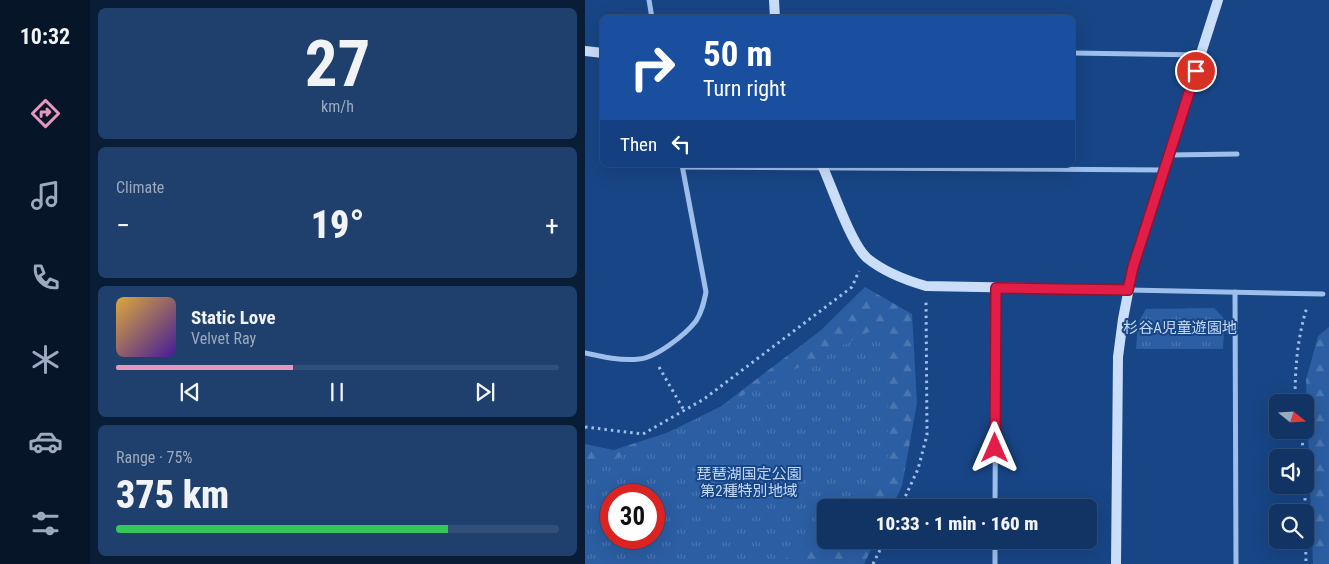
<!DOCTYPE html>
<html lang="en">
<head>
<meta charset="utf-8">
<style>
  body { margin:0; font-family:"Roboto Condensed","Noto Sans JP",sans-serif; background:#1f3f6d; color:#f1f3f6; height:100vh; display:flex; flex-direction:column; font-size:19px; white-space:nowrap }
  * { box-sizing:border-box; margin:0 }
  p { font-size:16px; color:#9caabf }
  .icon { flex:none; width:28px; height:28px; fill:none; stroke:currentColor; stroke-width:2; stroke-linecap:round; stroke-linejoin:round }
  .map { position:relative; flex:1; overflow:hidden }
  .details { display:flex; flex-direction:column; gap:8px; padding:8px; background:#0a1d37; width:495px }
  .details>* { flex:none }
  .top-card { position:absolute; left:15px; top:15px; width:475px; height:152px; border-radius:8px; box-shadow:0 5px 20px #0002,0 0 0 1px #314f78; background:#1a4fa0; color:#fff; overflow:hidden }
  .needle { width:32px; rotate:108deg }
  .tools { position:absolute; left:684px; top:394px; display:grid; gap:10px }
  .tools a { display:grid; place-items:center; width:45px; height:45px; border-radius:8px; background:#123464; box-shadow:0 5px 20px #0002,0 0 0 1px #314f78; font-size:25px }
  .speed { position:absolute; left:15px; top:484px; display:flex; gap:10px; font-size:25px; font-weight:700; text-align:center }
  .speed>* { display:grid; place-content:center; width:65px; height:65px; border-radius:50%; background:#123464; box-shadow:0 5px 20px #0002,0 0 0 1px #314f78; line-height:1 }
  .speed .limit { border:8px solid #d22; background:#fff; color:#111 }
  .pin { position:absolute; display:grid; place-items:center; width:42px; height:42px; color:#fff; margin:-21px; border:2px solid #fff; border-radius:50%; box-shadow:0 1px 5px #0007 }
  .me { position:absolute; width:55px; margin:-28px; rotate:0deg; stroke-linejoin:round; filter:drop-shadow(0 0 4px #0008) }
  .turn { display:flex; align-items:center; gap:18px; height:105px; padding:0 20px; font-size:22px }
  .turn .icon { width:65px; height:65px; stroke-width:2.5 }
  .turn b { display:block; font-size:35px; line-height:42px }
  .then { display:flex; align-items:center; height:48px; padding:0 20px; background:#0003; gap:10px; font-size:19px }
  .big { font-size:38px; font-weight:800; line-height:1.1 }
  .details .card { flex:1; display:flex; flex-direction:column; justify-content:center; gap:8px; min-width:0; padding:0 18px; border-radius:8px; background:#1f3f6d }
  .details .dial { align-items:center; gap:0 }
  .dial b { font-size:65px; line-height:1 }
  .song { display:flex; align-items:center; gap:15px }
  .cover { width:60px; height:60px; border-radius:8px; background:linear-gradient(135deg,hsl(40 70% 55%),hsl(260 70% 35%)) }
  .played { height:5px; border-radius:2px; background:linear-gradient(90deg,#e797bd 40%,#314f78 40%) }
  .keys { display:flex; justify-content:space-around; direction:ltr }
  .heat { display:flex; justify-content:space-between; align-items:center; font-size:28px; direction:ltr }
  .charge { height:8px; border-radius:4px; background:linear-gradient(90deg,#34c759 75%,#314f78 0) }
  .trip { position:absolute; left:232px; top:499px; width:280px; height:50px; border-radius:8px; background:#123464; box-shadow:0 5px 20px #0002,0 0 0 1px #314f78; font-weight:800; line-height:50px; text-align:center }
  main { display:flex; flex:1; min-height:0 }
  .tab-bar { display:flex; flex-direction:column; width:90px; justify-content:space-around; align-items:center; background:#071528; color:#9caabf }
  .tab-bar .icon { width:35px; height:35px }
  .tab-bar .active { color:#e797bd }
  .tab-bar b { font-size:22px; color:#f1f3f6 }
  .map>svg:first-child { display:block }
</style>
</head>
<body>
<main>
<nav class="tab-bar">
<b>10:32</b>
<svg class="icon active" aria-label="directions" viewBox="0 0 24 24"><path d="M12 3l9 9-9 9-9-9zM9 14v-3h6M13 9l2 2-2 2"/></svg>
<svg class="icon" aria-label="music" viewBox="0 0 24 24"><path d="M9 18V5l10-2v13"/><circle cx="6" cy="18" r="3"/><circle cx="16" cy="16" r="3"/></svg>
<svg class="icon" aria-label="phone" viewBox="0 0 24 24"><path d="M5 4h4l2 5-3 2q2 4 5 5l2-3 5 2v4C11 20 4 13 5 4z"/></svg>
<svg class="icon" aria-label="climate" viewBox="0 0 24 24"><path d="M12 3v18M4 7l16 10M4 17L20 7"/></svg>
<svg class="icon" aria-label="car" viewBox="0 0 24 24"><path d="M5 17H2v-5l4-1 3-4h7l3 4 3 1v5h-3M9 17h6M6 11h13"/><circle cx="7" cy="17" r="2"/><circle cx="17" cy="17" r="2"/></svg>
<svg class="icon" aria-label="filters" viewBox="0 0 24 24"><path d="M4 7h16M4 17h16"/><circle cx="9" cy="7" r="2"/><circle cx="15" cy="17" r="2"/></svg>
</nav>
<section class="details">
<div class="card dial"><b>27</b><p>km/h</p></div>
<div class="card"><p>Climate</p>
<div class="heat"><a>−</a><b class="big">19°</b><a>+</a></div>
</div>
<div class="card">
<div class="song"><i class="cover"></i><div><b>Static Love</b><p>Velvet Ray</p></div></div>
<div class="played"></div>
<div class="keys"><svg class="icon" aria-label="previous" viewBox="0 0 24 24"><path d="M18 5L8 12l10 7zM5 5v14"/></svg><svg class="icon" aria-label="pause" viewBox="0 0 24 24"><path d="M8 5v14M16 5v14"/></svg><svg class="icon" aria-label="next" viewBox="0 0 24 24"><path d="M6 5l10 7-10 7zM19 5v14"/></svg></div>
</div>
<div class="card"><p>Range · 75%</p><b class="big">375 km</b><div class="charge"></div></div>
</section>
<div class="map">
<svg width="744" height="564" viewBox="0 0 744 564">
  <defs>
    <pattern id="forest-firs" width="22" height="20" patternUnits="userSpaceOnUse" patternTransform="scale(1.25)"><rect width="22" height="20" fill="#2b5ea3"/><path d="M5 1l3.5 6h-7zM16 11l3.5 6h-7z" fill="#4b76b1"/></pattern>
    <pattern id="park-tufts" width="24" height="20" patternUnits="userSpaceOnUse" patternTransform="scale(1.25)"><rect width="24" height="20" fill="#2b5ea3"/><path d="M3 7l-1-3M5 7V3M7 7l1-3M15 17l-1-3M17 17v-4M19 17l1-3" fill="none" stroke="#4b76b1"/></pattern>
  </defs>
  <rect width="100%" height="100%" fill="#184585"/>
  <g fill="url(#forest-firs)" fill-rule="evenodd">
    <path d="M280 287 327 314 332 403 317 486 307 507 241 508V540H291L279 564H0V444L29 450 84 432 135 407 235 331ZM26 495H69V538H26Z"/>
    <polygon points="744,327 744,564 728,564 721,380 733,336"/>
  </g>
  <g fill="url(#park-tufts)" fill-rule="evenodd">
    <polygon points="629,308 640,319 638,349 551,349 553,323 561,309"/>
    <path d="M302 323 303 471 261 507 241 508V524L194 564H0V461L17 466ZM26 495H69V538H26Z"/>
  </g>
  <g fill="none" stroke-linecap="round" stroke-linejoin="round">
    <g stroke="#9ebfec" stroke-width="3" stroke-dasharray="2.5 4" stroke-linecap="butt">
      <polyline points="74,367 100,412"/>
      <path d="M710 402C710 369 712 339 722 307"/>
      <polyline points="0,427 58,434 119,399 267,287 274,271"/>
      <polyline points="716,430 719,458"/>
      <polyline points="720,485 720,512"/>
      <polyline points="315,508 333,469 342,435 341,302"/>
      <polyline points="720,513 721,564"/>
      <polyline points="288,564 300,540"/>
    </g>
    <g stroke="#9ebfec" stroke-width="5">
      <polyline points="64,0 67,18"/>
      <polyline points="488,53 616,55"/>
      <polyline points="585,155 652,154"/>
      <polyline points="98,167 580,170"/>
      <polyline points="544,290 738,294"/>
      <polyline points="650,292 651,564"/>
      <path d="M0 353C18 357 36 361 54 359 71 358 101 334 111 321 117 312 119 302 121 292L97 165"/>
      <polyline points="410,508 411,288"/>
      <polyline points="410,564 410,540"/>
    </g>
    <g stroke="#caddf9" stroke-width="10">
      <polyline points="189,0 190,18"/>
      <polyline points="0,51 18,53"/>
      <path d="M237 165C247 187 266 244 282 258 299 272 320 280 341 286L543 290"/>
      <polyline points="531,564 533,357 538,319 548,267 633,0"/>
    </g>
  </g>
  <g fill="none" stroke-linecap="round" stroke-linejoin="round">
    <g stroke="#92132f" stroke-width="12">
      <polyline id="route" points="410,448 411,288 543,290 548,267 611,71"/>
    </g>
    <use href="#route" stroke="#e11d48" stroke-width="9"/>
  </g>
  <g text-anchor="middle" dominant-baseline="central" stroke-width="4" stroke-linejoin="round" paint-order="stroke">
    <g font-size="15" fill="#c3daf9" stroke="#184585">
      <text x="595" y="328">杉谷A児童遊園地</text>
      <text x="164" y="474">琵琶湖国定公園<tspan x="164" dy="17">第2種特別地域</tspan></text>
    </g>
  </g>
</svg>
<div class="tools">
<a><svg class="needle" viewBox="-14 -14 28 28"><path d="M0-13l5 13h-10z" fill="#e53935"/><path d="M0 13l5-13h-10z" fill="#9caabf"/></svg></a>
<a><svg class="icon" aria-label="sound" viewBox="0 0 24 24"><path d="M4 9h4l5-4v14l-5-4H4zM17 9q2 3 0 6"/></svg></a>
<a><svg class="icon" aria-label="search" viewBox="0 0 24 24"><circle cx="10" cy="10" r="6"/><path d="M15 15l6 6"/></svg></a>
</div>
<div class="speed"><div class="limit">30</div></div>
<div class="pin" style="left:611px;top:71px;background:#d93025"><svg class="icon" aria-label="arrive" viewBox="0 0 24 24"><path d="M6 21V4h12l-3 4 3 4H6"/></svg></div>
<svg class="me" style="left:410px;top:448px" viewBox="-20 -20 40 40"><path d="M0-17L14 15 0 8-14 15z" fill="#e11d48" stroke="#fff" stroke-width="4"/></svg>
<div class="trip">10:33 · 1 min · 160 m</div>
<div class="top-card">
<div class="turn"><svg class="icon" aria-label="right" viewBox="0 0 24 24"><path d="M7 20v-9h11M14 6l5 5-5 5"/></svg><div><b>50 m</b>Turn right</div></div>
<div class="then">Then<svg class="icon" aria-label="left" viewBox="0 0 24 24"><path d="M17 20v-9H6M10 6l-5 5 5 5"/></svg></div>
</div>
</div>
</main>
</body>
</html>
